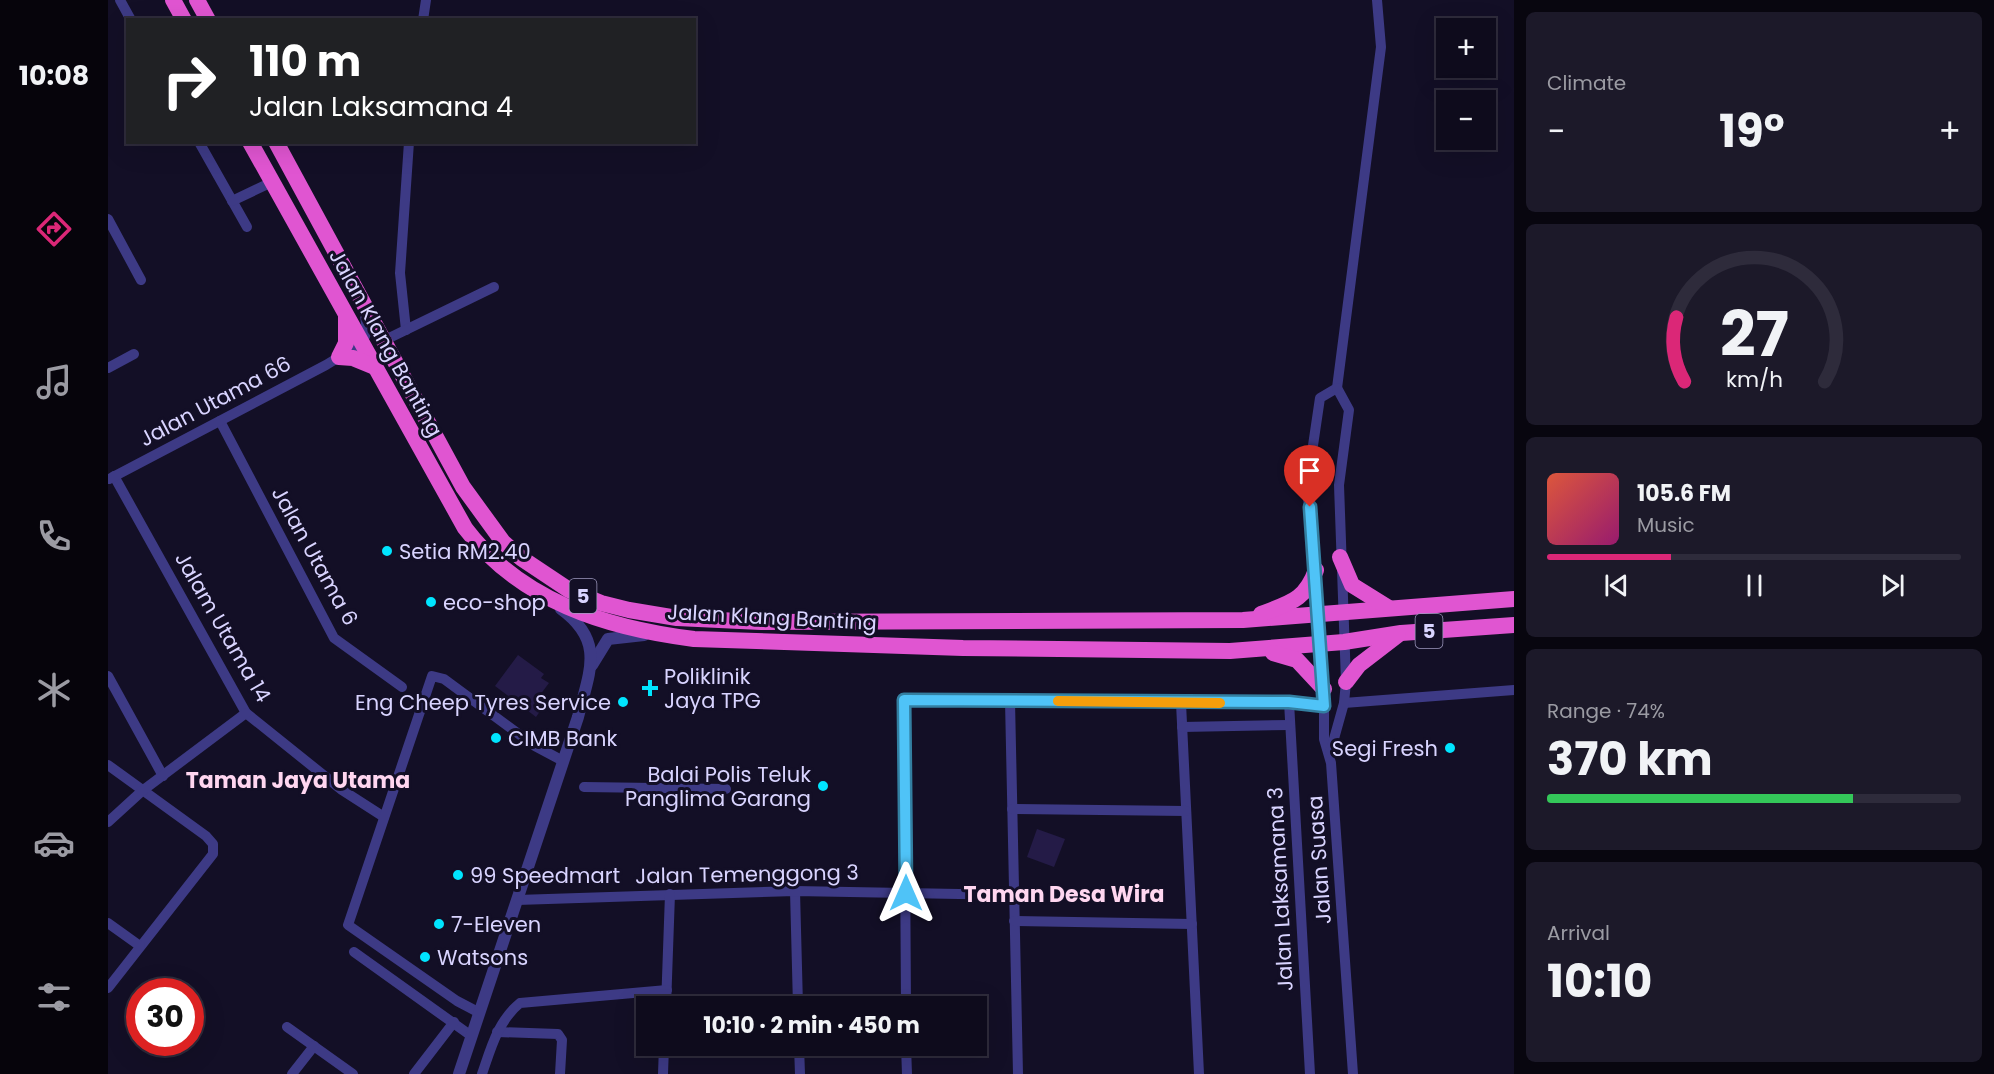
<!DOCTYPE html>
<html lang="en">
<head>
<meta charset="utf-8">
<style>
  body { margin:0; font-family:Poppins,sans-serif; background:#1c1929; color:#f1f3f6; height:100vh; display:flex; flex-direction:column; font-size:22px; white-space:nowrap }
  * { box-sizing:border-box; margin:0 }
  p { font-size:20px; color:#9b9ba3 }
  .icon { flex:none; width:33px; height:33px; fill:none; stroke:currentColor; stroke-width:2; stroke-linecap:round; stroke-linejoin:round }
  .map { position:relative; flex:1; overflow:hidden }
  .details { display:flex; flex-direction:column; gap:12px; padding:12px; background:#08060f; width:480px }
  .details>* { flex:none }
  .banner { position:absolute; left:18px; top:18px; width:570px; height:126px; border-radius:0px; box-shadow:0 6px 24px #0002,0 0 0 2px #2e2b3b; background:#202124; color:#fff; overflow:hidden }
  .controls { position:absolute; left:1328px; top:18px; display:grid; gap:12px }
  .controls a { display:grid; place-items:center; width:60px; height:60px; border-radius:0px; background:#0e0b1c; box-shadow:0 6px 24px #0002,0 0 0 2px #2e2b3b; font-size:30px }
  .speed { position:absolute; left:18px; top:978px; display:flex; gap:12px; font-size:30px; font-weight:700; text-align:center }
  .speed>* { display:grid; place-content:center; width:78px; height:78px; border-radius:50%; background:#0e0b1c; box-shadow:0 6px 24px #0002,0 0 0 2px #2e2b3b; line-height:1 }
  .speed .limit { border:9px solid #d22; background:#fff; color:#111 }
  .pin { position:absolute; display:grid; place-items:center; width:51px; height:51px; color:#fff; margin:-62px -26px; border-radius:50% 50% 50% 0; rotate:-45deg; box-shadow:0 0 6px #0007 }
  .pin .icon { rotate:45deg }
  .me { position:absolute; width:66px; margin:-33px; rotate:0deg; stroke-linejoin:round; filter:drop-shadow(0 0 4px #0008) }
  .turn { display:flex; align-items:center; gap:21px; height:126px; padding:0 24px; font-size:27px }
  .turn .icon { width:78px; height:78px; stroke-width:2.5 }
  .turn b { display:block; font-size:42px; line-height:51px }
  .big { font-size:45px; font-weight:700; line-height:1.1 }
  .details .tile { flex:1; display:flex; flex-direction:column; justify-content:center; gap:9px; min-width:0; padding:0 21px; border-radius:9px; background:#1c1929 }
  .details .dial { align-items:center; gap:0 }
  .dial svg { height:156px; overflow:visible; fill:none; stroke:#2e2b3b; stroke-width:7; stroke-linecap:round; text-anchor:middle }
  .dial text { fill:#f1f3f6; stroke:none }
  .song { display:flex; align-items:center; gap:18px }
  .cover { width:72px; height:72px; border-radius:9px; background:linear-gradient(135deg,hsl(10 70% 55%),hsl(320 70% 35%)) }
  .played { height:6px; border-radius:3px; background:linear-gradient(90deg,#db2777 30%,#2e2b3b 30%) }
  .keys { display:flex; justify-content:space-around; direction:ltr }
  .heat { display:flex; justify-content:space-between; align-items:center; font-size:33px; direction:ltr }
  .charge { height:9px; border-radius:4px; background:linear-gradient(90deg,#34c759 74%,#2e2b3b 0) }
  .trip { position:absolute; left:528px; top:996px; width:351px; height:60px; border-radius:0px; background:#0e0b1c; box-shadow:0 6px 24px #0002,0 0 0 2px #2e2b3b; font-weight:700; line-height:60px; text-align:center }
  main { display:flex; flex:1; min-height:0 }
  .menu { display:flex; flex-direction:column; width:108px; justify-content:space-around; align-items:center; background:#06040b; color:#9b9ba3 }
  .menu .icon { width:42px; height:42px }
  .menu .selected { color:#db2777 }
  .menu b { font-size:27px; color:#f1f3f6 }
  .map>svg:first-child { display:block }
</style>
</head>
<body>
<main>
<nav class="menu">
<b>10:08</b>
<svg class="icon selected" aria-label="directions" viewBox="0 0 24 24"><path d="M12 3l9 9-9 9-9-9zM9 14v-3h6M13 9l2 2-2 2"/></svg>
<svg class="icon" aria-label="music" viewBox="0 0 24 24"><path d="M9 18V5l10-2v13"/><circle cx="6" cy="18" r="3"/><circle cx="16" cy="16" r="3"/></svg>
<svg class="icon" aria-label="phone" viewBox="0 0 24 24"><path d="M5 4h4l2 5-3 2q2 4 5 5l2-3 5 2v4C11 20 4 13 5 4z"/></svg>
<svg class="icon" aria-label="climate" viewBox="0 0 24 24"><path d="M12 3v18M4 7l16 10M4 17L20 7"/></svg>
<svg class="icon" aria-label="car" viewBox="0 0 24 24"><path d="M5 17H2v-5l4-1 3-4h7l3 4 3 1v5h-3M9 17h6M6 11h13"/><circle cx="7" cy="17" r="2"/><circle cx="17" cy="17" r="2"/></svg>
<svg class="icon" aria-label="filters" viewBox="0 0 24 24"><path d="M4 7h16M4 17h16"/><circle cx="9" cy="7" r="2"/><circle cx="15" cy="17" r="2"/></svg>
</nav>
<div class="map">
<svg width="1406" height="1074" viewBox="0 0 1406 1074">
  <rect width="100%" height="100%" fill="#130f26"/>
  <g fill="#241b47">
    <polygon points="410,655 436,674 433,678 441,683 429,699 437,704 428,717 387,686"/>
    <polygon points="929,829 957,839 946,867 919,857"/>
  </g>
  <g fill="none" stroke-linecap="round" stroke-linejoin="round">
    <g stroke="#3d3a85" stroke-width="10">
      <polyline points="12,0 23,20"/>
      <polyline points="315,20 318,0"/>
      <polyline points="91,142 139,227"/>
      <polyline points="124,201 164,182"/>
      <polyline points="0,219 33,280"/>
      <polyline points="298,330 292,273 301,142"/>
      <polyline points="277,340 386,287"/>
      <polyline points="0,368 26,354"/>
      <polyline points="1229,388 1212,398 1199,486 1216,689 1216,739 1223,763 1245,1074"/>
      <polyline points="1229,388 1273,47 1269,0"/>
      <polyline points="112,421 226,638 294,687"/>
      <polyline points="6,476 138,713 234,790 276,817"/>
      <polyline points="1,479 218,365 254,343 259,332 257,315"/>
      <polyline points="0,676 55,776"/>
      <polyline points="902,701 910,1074"/>
      <polyline points="1181,702 1202,1074"/>
      <polyline points="1073,703 1091,1074"/>
      <polyline points="1236,703 1406,690"/>
      <polyline points="1074,727 1182,725"/>
      <polyline points="1222,753 1236,703 1238,682 1231,485 1241,410 1229,388"/>
      <polyline points="0,765 98,836 105,844 105,854 0,988"/>
      <polyline points="476,787 618,789"/>
      <polyline points="904,809 1078,811"/>
      <polyline points="0,822 34,791 138,713"/>
      <polyline points="687,891 690,1006"/>
      <polyline points="409,900 687,891 906,895"/>
      <polyline points="906,921 1084,924"/>
      <polyline points="0,923 32,946"/>
      <polyline points="246,952 362,1035"/>
      <polyline points="558,1006 562,894"/>
      <polyline points="798,1006 796,700 1181,702 1216,706"/>
      <polyline points="370,1012 349,1001 240,925 324,676 336,679 427,746 455,761"/>
      <polyline points="179,1027 245,1074"/>
      <polyline points="389,1032 450,1034 454,1040 452,1074"/>
      <polyline points="691,1046 692,1074"/>
      <polyline points="798,1046 799,1074"/>
      <polyline points="184,1074 206,1046"/>
      <polyline points="306,1074 346,1022"/>
      <path d="M374 1074C383 1048 390 1021 412 1003L559 990"/>
      <polyline points="555,1074 556,1046"/>
    </g>
    <g stroke="#3d3a85" stroke-width="12">
      <polyline points="484,665 500,639 536,635"/>
      <path d="M351 1074 470 717C482 670 497 641 453 609"/>
    </g>
    <g stroke="#e055d1" stroke-width="16">
      <polyline points="65,0 76,20"/>
      <polyline points="89,0 100,20"/>
      <path d="M142 142 357 528C412 601 498 628 586 639L855 648 1122 651 1236 642 1293 633 1406 625"/>
      <polyline points="168,142 355,487 395,542 413,558 461,590 493,603 521,610 569,618 653,622 1135,620 1406,599"/>
      <polyline points="238,317 238,343 231,357 245,358 267,367"/>
      <polyline points="1232,557 1244,585 1281,608"/>
      <path d="M1153 614C1181 603 1197 601 1208 570"/>
      <polyline points="1165,653 1189,660 1216,689"/>
      <polyline points="1238,682 1251,665 1290,635"/>
    </g>
  </g>
  <g fill="none" stroke-linecap="round" stroke-linejoin="round">
    <g stroke="#337fa1" stroke-width="15">
      <polyline id="route" points="798,893 796,700 1181,702 1216,706 1202,507"/>
    </g>
    <use href="#route" stroke="#4fc3f7" stroke-width="10"/>
    <polyline stroke="#f59e0b" stroke-width="10" points="950,701 1112,703"/>
  </g>
  <g fill="#00e5ff" stroke="#130f26" stroke-width="2">
    <circle cx="279" cy="551" r="6"/>
    <circle cx="323" cy="602" r="6"/>
    <path d="M539 679h6v6h6v6h-6v6h-6v-6h-6v-6h6z"/>
    <circle cx="515" cy="702" r="6"/>
    <circle cx="388" cy="738" r="6"/>
    <circle cx="1342" cy="748" r="6"/>
    <circle cx="715" cy="786" r="6"/>
    <circle cx="350" cy="875" r="6"/>
    <circle cx="331" cy="924" r="6"/>
    <circle cx="317" cy="957" r="6"/>
  </g>
  <g text-anchor="middle" dominant-baseline="central" stroke-width="6" stroke-linejoin="round" paint-order="stroke">
    <g fill="#130f26" stroke="#9e99be" stroke-width="1.5">
      <rect x="461.5" y="579" width="27" height="34" rx="4.5"/>
      <rect x="1307.5" y="614" width="27" height="34" rx="4.5"/>
    </g>
    <g font-size="20" font-weight="bold" fill="#d9d4ff">
      <text x="475" y="596">5</text>
      <text x="1321" y="631">5</text>
    </g>
    <g font-size="21" fill="#d9d4ff" stroke="#130f26">
      <text transform="translate(278 343) rotate(61)">Jalan Klang Banting</text>
      <text transform="translate(107 401) rotate(-28)">Jalan Utama 66</text>
      <text transform="translate(207 556) rotate(61)">Jalan Utama 6</text>
      <text transform="translate(664 617) rotate(3)">Jalan Klang Banting</text>
      <text transform="translate(115 627) rotate(60)">Jalam Utama 14</text>
      <text transform="translate(1211 860) rotate(-94)">Jalan Suasa</text>
      <text transform="translate(639 874) rotate(-1)">Jalan Temenggong 3</text>
      <text transform="translate(1172 889) rotate(-93)">Jalan Laksamana 3</text>
    </g>
    <g font-size="21" fill="#d9d4ff" stroke="#130f26" text-anchor="start">
      <text x="291" y="551">Setia RM2.40</text>
      <text x="335" y="602">eco-shop</text>
      <text x="556" y="676">Poliklinik<tspan x="556" dy="24">Jaya TPG</tspan></text>
      <text x="503" y="702" text-anchor="end">Eng Cheep Tyres Service</text>
      <text x="400" y="738">CIMB Bank</text>
      <text x="1330" y="748" text-anchor="end">Segi Fresh</text>
      <text x="703" y="774" text-anchor="end">Balai Polis Teluk<tspan x="703" dy="24">Panglima Garang</tspan></text>
      <text x="362" y="875">99 Speedmart</text>
      <text x="343" y="924">7-Eleven</text>
      <text x="329" y="957">Watsons</text>
    </g>
    <g font-size="22" font-weight="bold" fill="#ffd6f0" stroke="#130f26">
      <text x="190" y="780">Taman Jaya Utama</text>
      <text x="956" y="894">Taman Desa Wira</text>
    </g>
  </g>
</svg>
<div class="controls">
<a>+</a>
<a>−</a>
</div>
<div class="speed"><div class="limit">30</div></div>
<div class="pin" style="left:1202px;top:507px;background:#d93025"><svg class="icon" aria-label="arrive" viewBox="0 0 24 24"><path d="M6 21V4h12l-3 4 3 4H6"/></svg></div>
<svg class="me" style="left:798px;top:893px" viewBox="-20 -20 40 40"><path d="M0-17L14 15 0 8-14 15z" fill="#4fc3f7" stroke="#fff" stroke-width="4"/></svg>
<div class="trip">10:10 · 2 min · 450 m</div>
<div class="banner">
<div class="turn"><svg class="icon" aria-label="right" viewBox="0 0 24 24"><path d="M7 20v-9h11M14 6l5 5-5 5"/></svg><div><b>110 m</b>Jalan Laksamana 4</div></div>
</div>
</div>
<section class="details">
<div class="tile"><p>Climate</p>
<div class="heat"><a>−</a><b class="big">19°</b><a>+</a></div>
</div>
<div class="tile dial"><svg viewBox="0 0 100 80">
<path d="M14 69A42 42 0 1 1 86 69"/>
<path d="M14 69A42 42 0 0 1 10 36" stroke="#db2777"/>
<text x="50" y="56" font-size="32" font-weight="700">27</text>
<text x="50" y="72" font-size="11">km/h</text>
</svg></div>
<div class="tile">
<div class="song"><i class="cover"></i><div><b>105.6 FM</b><p>Music</p></div></div>
<div class="played"></div>
<div class="keys"><svg class="icon" aria-label="previous" viewBox="0 0 24 24"><path d="M18 5L8 12l10 7zM5 5v14"/></svg><svg class="icon" aria-label="pause" viewBox="0 0 24 24"><path d="M8 5v14M16 5v14"/></svg><svg class="icon" aria-label="next" viewBox="0 0 24 24"><path d="M6 5l10 7-10 7zM19 5v14"/></svg></div>
</div>
<div class="tile"><p>Range · 74%</p><b class="big">370 km</b><div class="charge"></div></div>
<div class="tile"><p>Arrival</p><b class="big">10:10</b></div>
</section>
</main>
</body>
</html>
